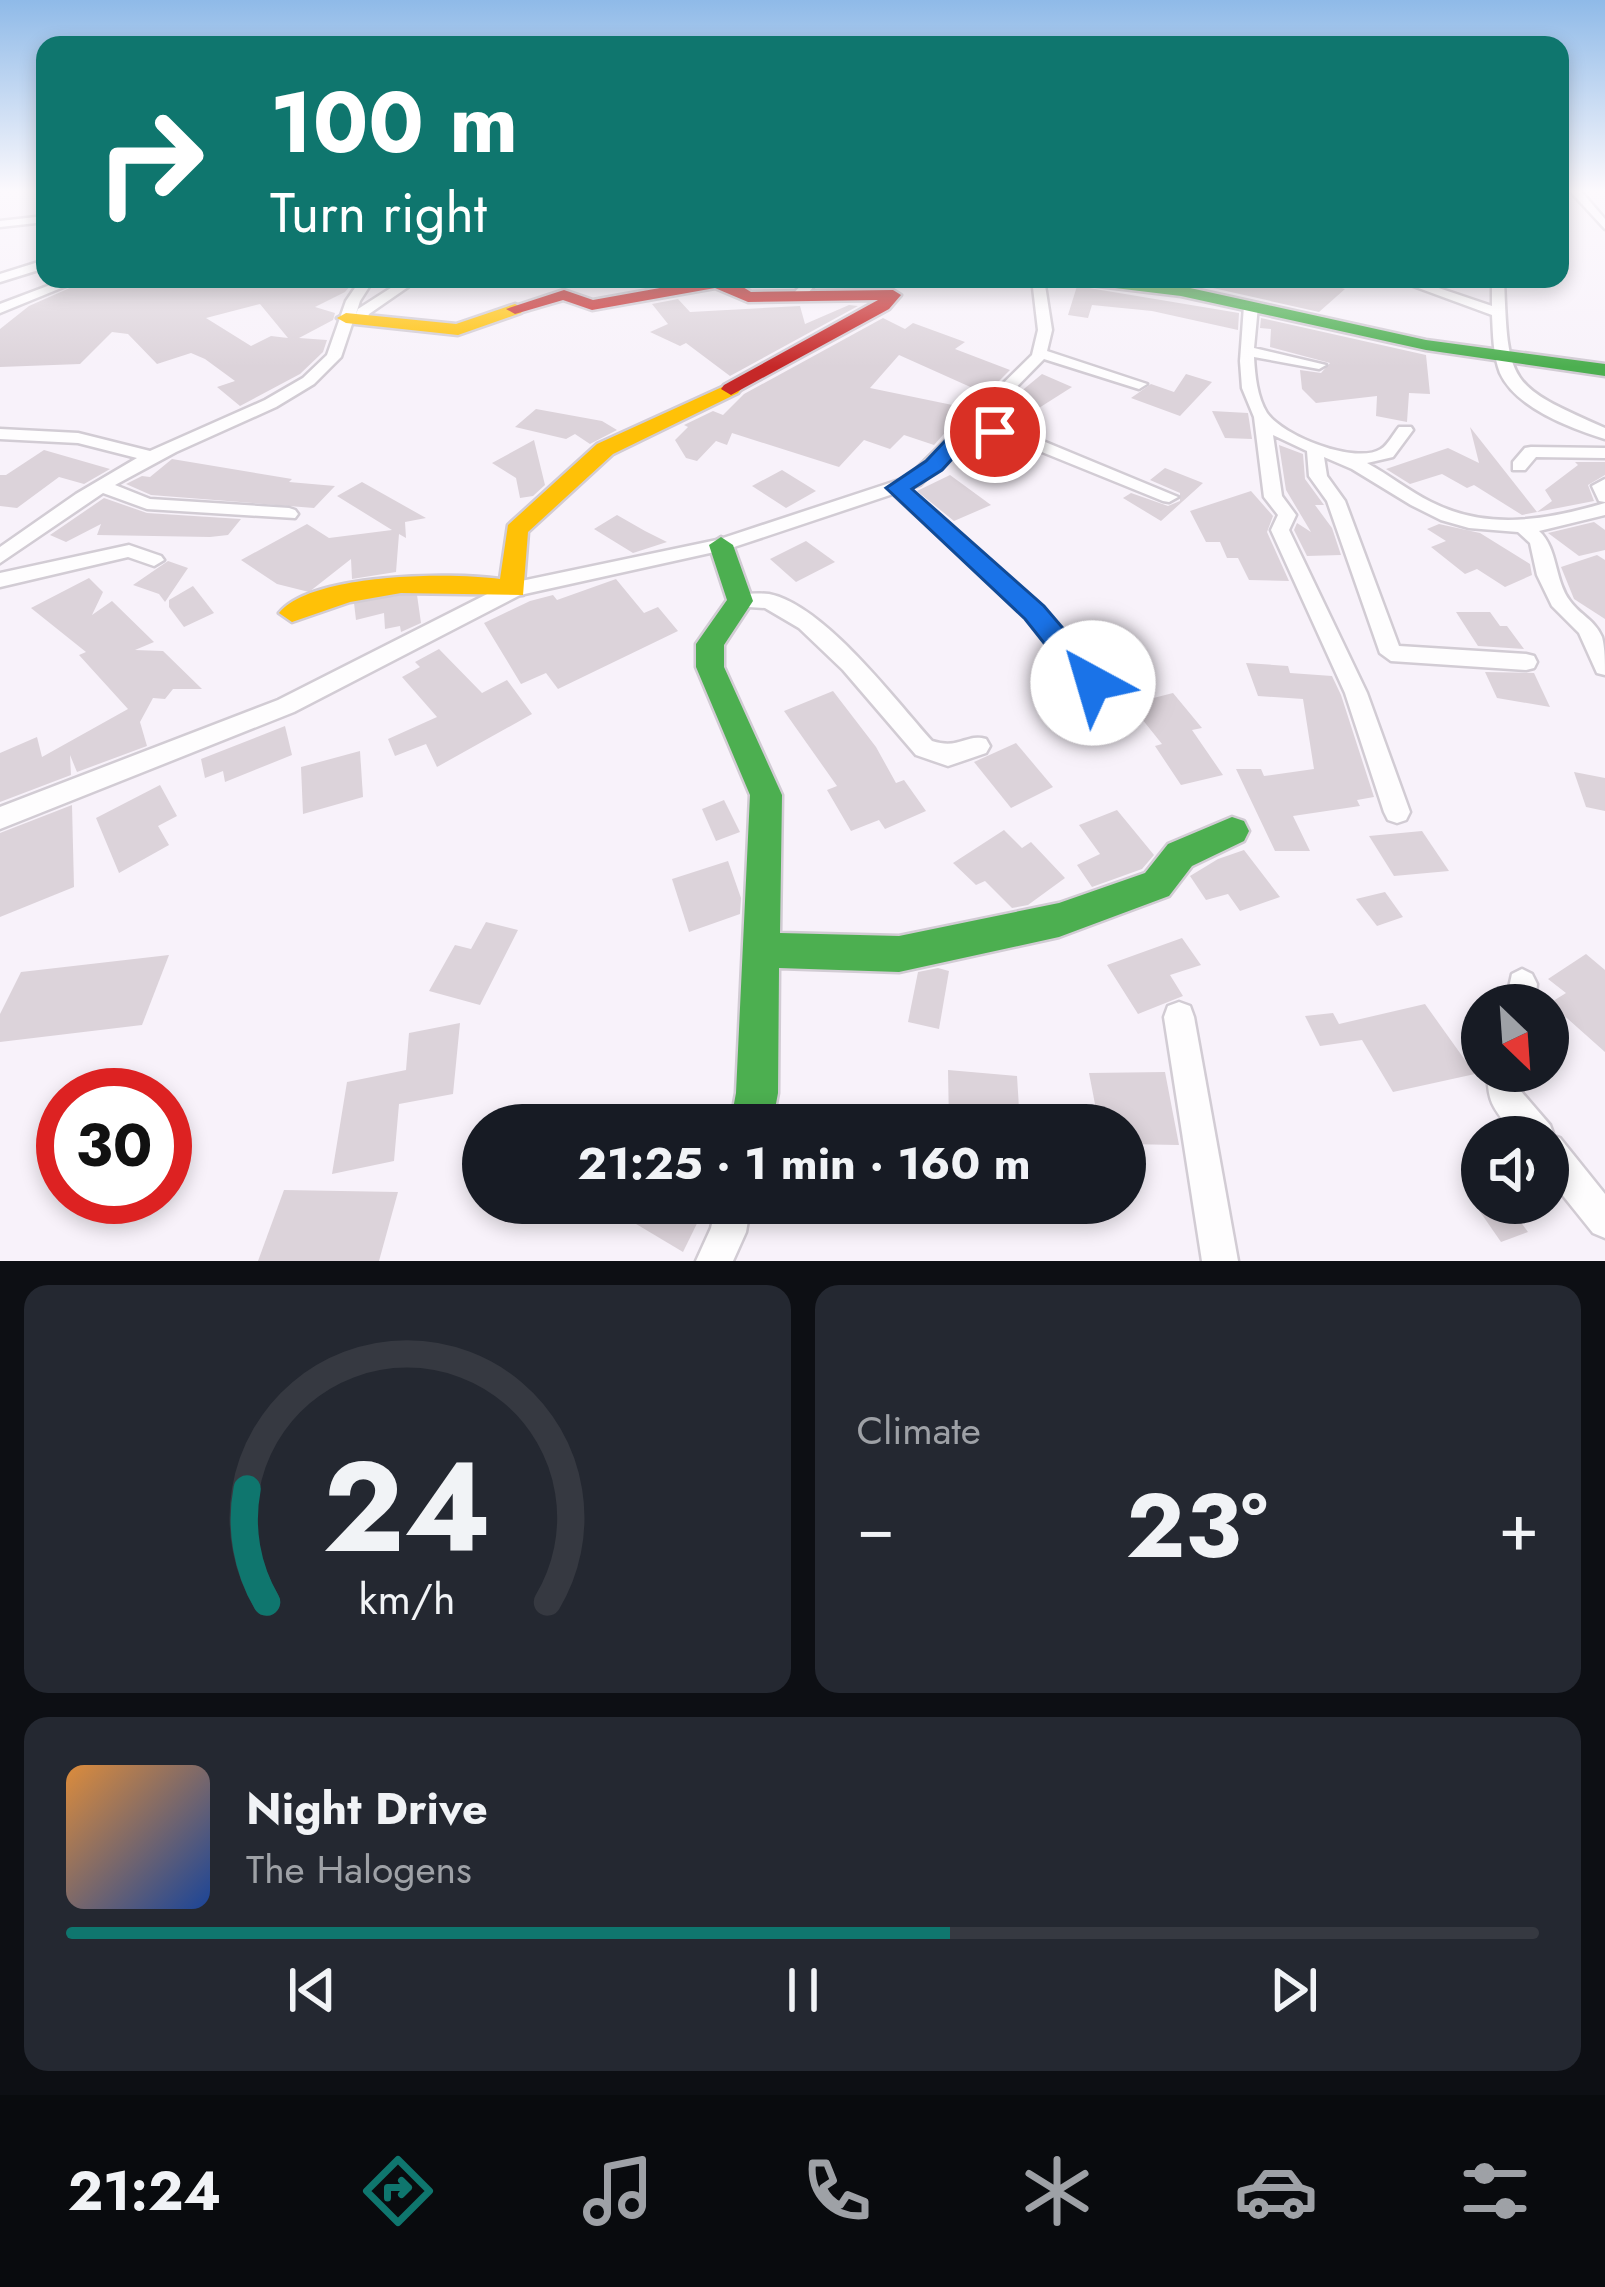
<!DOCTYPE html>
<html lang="en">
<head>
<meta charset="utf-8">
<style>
  body { margin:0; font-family:Jost,sans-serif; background:#242831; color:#f1f3f6; height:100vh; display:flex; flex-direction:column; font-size:45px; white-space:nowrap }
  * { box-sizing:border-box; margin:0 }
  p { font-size:39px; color:#9ea1a6 }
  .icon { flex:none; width:66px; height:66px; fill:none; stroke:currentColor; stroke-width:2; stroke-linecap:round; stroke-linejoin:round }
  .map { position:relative; height:1261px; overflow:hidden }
  .details { display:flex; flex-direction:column; gap:24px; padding:24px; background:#0d0f14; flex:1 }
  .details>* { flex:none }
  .hud { position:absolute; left:36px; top:36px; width:1533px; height:252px; border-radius:24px; box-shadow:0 6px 18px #0003; background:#0f766e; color:#fff; overflow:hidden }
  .needle { width:78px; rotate:155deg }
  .tools { position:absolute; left:1461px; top:984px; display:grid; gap:24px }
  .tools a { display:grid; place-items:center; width:108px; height:108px; border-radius:50%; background:#171b24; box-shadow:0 6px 18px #0003; font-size:60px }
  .speed { position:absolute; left:36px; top:1068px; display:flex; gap:24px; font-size:60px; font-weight:700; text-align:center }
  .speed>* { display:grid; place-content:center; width:156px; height:156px; border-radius:50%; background:#171b24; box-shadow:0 6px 18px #0003; line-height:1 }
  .speed .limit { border:18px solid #d22; background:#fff; color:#111 }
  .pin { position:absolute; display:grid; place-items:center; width:102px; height:102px; color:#fff; margin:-51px; border:6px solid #fff; border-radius:50%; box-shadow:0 3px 12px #0007 }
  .me { position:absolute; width:132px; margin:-66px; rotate:321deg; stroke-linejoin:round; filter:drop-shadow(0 0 9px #0008) }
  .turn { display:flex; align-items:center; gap:42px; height:252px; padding:0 36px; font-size:54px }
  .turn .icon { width:156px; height:156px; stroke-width:2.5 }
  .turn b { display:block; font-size:84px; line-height:102px }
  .big { font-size:90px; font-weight:700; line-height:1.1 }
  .details .tile { flex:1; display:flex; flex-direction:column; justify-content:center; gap:18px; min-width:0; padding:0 42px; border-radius:24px; background:#242831 }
  .details .dial { align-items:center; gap:0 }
  .dial svg { height:312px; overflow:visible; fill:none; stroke:#363941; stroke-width:7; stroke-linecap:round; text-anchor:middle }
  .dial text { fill:#f1f3f6; stroke:none }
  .song { display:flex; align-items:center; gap:36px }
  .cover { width:144px; height:144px; border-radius:18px; background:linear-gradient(135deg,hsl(30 70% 55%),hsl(220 70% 35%)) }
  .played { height:12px; border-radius:6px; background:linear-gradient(90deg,#0f766e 60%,#363941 60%) }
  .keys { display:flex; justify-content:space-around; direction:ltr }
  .heat { display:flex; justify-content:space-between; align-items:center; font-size:66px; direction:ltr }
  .details .tiles { flex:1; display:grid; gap:24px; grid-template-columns:1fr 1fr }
  .tile:last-child { grid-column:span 2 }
  .trip { position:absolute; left:462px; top:1104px; width:684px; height:120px; border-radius:60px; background:#171b24; box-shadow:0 6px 18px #0003; font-weight:700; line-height:120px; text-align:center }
  .tab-bar { display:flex; height:192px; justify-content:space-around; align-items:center; background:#090b0e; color:#9ea1a6 }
  .tab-bar .icon { width:84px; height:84px }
  .tab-bar .selected { color:#0f766e }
  .tab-bar b { font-size:54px; color:#f1f3f6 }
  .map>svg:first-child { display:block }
</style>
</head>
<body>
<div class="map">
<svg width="1605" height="1261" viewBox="0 0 1605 1261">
  <rect width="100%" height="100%" fill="#f8f2fa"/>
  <g fill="#dcd3da" fill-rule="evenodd">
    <path d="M90 279H356L345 292 315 307 335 313 333 320 299 338 327 340 323 352 300 374 240 406 217 387 235 381 205 359 191 353 157 364 128 334 112 332 80 364 0 367V329L29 306ZM260 304 288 338 271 336 251 346 206 318Z"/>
    <polygon points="1225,279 1271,286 1279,279 1311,279 1345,289 1319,312 1213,288"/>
    <polygon points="1077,286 1239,313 1238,330 1152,311 1092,305 1088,318 1068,315"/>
    <polygon points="678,299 690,312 800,306 805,324 849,305 858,306 730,376 686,343 680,346 650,332 668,324 652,304"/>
    <polygon points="883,318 905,329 913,323 965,342 955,349 1010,370 986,394 899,355 870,388 967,408 934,445 904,435 890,449 864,440 839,467 732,433 727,445 716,441 697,461 686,458 675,440 688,427 684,425 713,411 723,415 744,394"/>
    <polygon points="1261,318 1426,355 1430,394 1409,393 1407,422 1376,416 1377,396 1316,403 1302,389 1300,370 1321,373 1330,363 1270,347 1271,329 1260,328"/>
    <polygon points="1042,374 1072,387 1031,413 1007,403"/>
    <polygon points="1186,374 1212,382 1180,416 1131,398 1151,384 1174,392"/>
    <polygon points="536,409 602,421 617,430 590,444 575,434 566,439 515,427"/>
    <polygon points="1212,411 1248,413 1252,439 1225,438"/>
    <polygon points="1470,427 1537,512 1552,501 1545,490 1578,465 1575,462 1605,462 1605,475 1588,485 1594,501 1522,515 1474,485 1467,488 1442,474 1410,484 1386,469 1448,448 1479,463"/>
    <polygon points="534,440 545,485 533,496 520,498 516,478 492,463"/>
    <polygon points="1279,445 1303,454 1305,479 1324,505 1315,505 1332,528 1341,555 1307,556 1294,530 1297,523 1311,532 1286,490"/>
    <polygon points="44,450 110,469 84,484 59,477 17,508 0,506 0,475 6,475"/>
    <polygon points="172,459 292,479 289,482 335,486 314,508 151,495 126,484 142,476 150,477"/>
    <polygon points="1165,468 1203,483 1161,521 1123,498 1131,493 1168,506 1180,501 1180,493 1150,480"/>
    <polygon points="782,470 816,491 786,508 752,486"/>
    <polygon points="950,475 991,505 954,521 917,491"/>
    <polygon points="362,482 426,518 405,522 406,538 399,534 396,572 352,579 351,559 309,592 277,584 241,560 307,524 329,538 392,530 337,496"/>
    <polygon points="1251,491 1273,516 1267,532 1289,581 1249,580 1238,558 1227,558 1220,542 1206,542 1190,511"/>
    <polygon points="104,498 147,513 241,519 228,535 210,537 97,535 101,524 66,542 50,535"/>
    <polygon points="617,515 645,531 667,542 633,553 594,529"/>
    <polygon points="1594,522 1605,530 1605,550 1579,556 1548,533"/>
    <polygon points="1439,524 1480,533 1530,564 1532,575 1505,587 1477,569 1465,574 1431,547 1446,541 1427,529"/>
    <polygon points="806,541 835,562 796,582 770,559"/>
    <polygon points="1597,555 1605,560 1605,619 1574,599 1561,567"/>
    <polygon points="168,561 188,568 165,602 159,594 133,585"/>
    <polygon points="89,578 103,592 92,615 112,601 154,642 135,650 163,651 202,689 173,689 165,699 153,698 140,722 147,746 77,772 70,755 71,775 0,802 0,753 37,737 42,757 128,709 79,655 86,652 31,608"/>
    <polygon points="616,579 644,613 658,607 678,631 558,689 546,673 521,684 484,623 530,601 553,595 557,600"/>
    <polygon points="193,586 214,613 184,627 169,607 169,600"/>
    <polygon points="401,595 417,595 421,623 401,632 400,626 385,629 384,613 356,620 354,603"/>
    <polygon points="1456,612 1490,612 1500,626 1507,626 1524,649 1478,646"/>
    <polygon points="439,649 482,693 507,680 532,714 437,767 426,744 395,756 388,739 437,717 402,677 420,667 415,662"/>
    <polygon points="1246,663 1288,666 1290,673 1332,676 1341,695 1374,797 1357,800 1360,806 1293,816 1310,851 1275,851 1236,769 1261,769 1264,776 1314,769 1303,699 1258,696"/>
    <polygon points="1485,672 1534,673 1550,707 1497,698"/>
    <polygon points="833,691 876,747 896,783 904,780 926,811 885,829 879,820 851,831 827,790 837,786 784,711"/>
    <polygon points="1173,693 1202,728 1192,730 1223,775 1181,785 1155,746 1162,744 1130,704"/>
    <polygon points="285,726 292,755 225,782 223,771 205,778 201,759"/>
    <polygon points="1016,743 1053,787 1011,808 974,762"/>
    <polygon points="360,751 363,797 303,814 301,767"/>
    <polygon points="1574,772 1605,778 1605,811 1586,807"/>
    <polygon points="160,785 177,816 158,826 169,845 119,873 96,818"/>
    <polygon points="724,800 740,832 716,841 702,809"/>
    <polygon points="72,805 74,887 0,917 0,833"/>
    <polygon points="1117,810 1154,855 1142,869 1092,887 1077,865 1100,854 1079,825"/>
    <polygon points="1004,830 1022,848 1031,842 1065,878 1028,905 1012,908 985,881 976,885 953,863"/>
    <polygon points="1422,831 1449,871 1394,876 1369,836"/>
    <polygon points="1244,850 1280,897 1240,911 1228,894 1206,900 1190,876 1218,859"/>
    <polygon points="728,861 741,898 740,914 689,932 672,879"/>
    <polygon points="1385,892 1403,917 1377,926 1356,899"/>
    <polygon points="486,922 518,930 480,1005 429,991 455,945 471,949"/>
    <polygon points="1182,938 1201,965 1170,975 1183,996 1138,1014 1107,965"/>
    <polygon points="1586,954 1605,970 1605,1052 1550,1003 1566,993 1548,979"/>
    <polygon points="169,955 142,1025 0,1042 0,1014 21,972"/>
    <polygon points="938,968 949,971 939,1029 908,1022 918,972"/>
    <polygon points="1425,1004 1475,1074 1393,1092 1362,1040 1320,1046 1305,1016 1333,1013 1339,1024"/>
    <polygon points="460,1023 453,1094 399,1104 394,1161 332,1174 347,1082 406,1070 409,1033"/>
    <polygon points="948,1070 1017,1076 1020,1125 949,1125"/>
    <polygon points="1165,1072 1179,1145 1125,1144 1125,1125 1099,1125 1089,1073"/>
    <polygon points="284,1190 398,1192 379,1261 258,1261"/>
    <polygon points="601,1203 707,1203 683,1252"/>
    <polygon points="1474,1203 1507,1203 1528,1232 1501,1242"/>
  </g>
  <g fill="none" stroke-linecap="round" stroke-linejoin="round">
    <g stroke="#d2ccd4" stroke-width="5">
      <g id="street">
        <polygon points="1569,190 1580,190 1605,219 1605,229"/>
        <polygon points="45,216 45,222 0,227 0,221"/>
        <polygon points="45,260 45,268 0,282 0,274"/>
        <polygon points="66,279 83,279 0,313 0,304"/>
        <polygon points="361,279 374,279 360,301 355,317 358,309 397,284 408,287 369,314 366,321 354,318 341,357 314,384 276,407 176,452 115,485 150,499 289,508 295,510 298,514 295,518 147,509 103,493 0,563 0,547 76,494 137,458 78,443 0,439 0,429 78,433 150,451 265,400 303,378 327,355 346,301"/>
        <polygon points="807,279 820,279 803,299 793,299 791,296"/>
        <polygon points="1032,279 1044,279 1052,330 1047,351 1147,384 1139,389 1044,359 981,423 1026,434 1178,497 1169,502 1163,501 1015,441 973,431 920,485 908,489 1041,607 1130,713 1134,719 1130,725 1122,728 1114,725 1027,617 893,494 728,549 520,595 294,712 0,829 0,807 278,700 507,584 717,540 908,477 1032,355 1038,330"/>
        <path d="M1394 279H1412L1492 306V279H1504C1508 385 1508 385 1605 428V439C1570 428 1516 408 1500 373 1493 355 1493 334 1492 315Z"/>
        <path d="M1251 302 1258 306 1254 348 1326 365 1319 369 1254 357C1255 375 1257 397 1267 413 1283 436 1356 465 1381 449 1388 445 1394 433 1399 427H1411L1413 430 1393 457 1367 463C1389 475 1409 491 1431 502 1488 531 1546 520 1605 503V515L1539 531C1558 548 1554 580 1570 601 1580 615 1595 620 1602 637 1605 649 1605 662 1605 675L1597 673 1579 633 1552 606 1537 575 1530 543 1518 532 1469 528 1441 520 1411 505 1352 469 1324 457 1327 476 1345 501 1399 646 1526 654 1534 656 1537 662 1534 668 1526 670 1391 661 1380 653 1327 501 1309 476 1307 451 1273 435 1282 496 1296 515 1289 530 1367 693 1410 812 1406 820 1397 823 1388 820 1384 812 1345 693 1271 530 1278 515 1264 497 1254 417 1242 388 1240 361 1244 306Z"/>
        <polygon points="1531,447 1605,448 1605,458 1536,457 1525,470 1513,470 1513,462 1525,448"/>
        <polygon points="1605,479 1605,502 1599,501 1592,486"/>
        <polygon points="129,545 161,556 164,560 154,566 128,557 0,587 0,573"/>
        <path d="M740 594C749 594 760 593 769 594 824 605 895 700 932 741 960 750 966 733 986 739L990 746 986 753 948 766 916 755 843 670 799 628 765 608 733 606 730 601 733 596Z"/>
        <polygon points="1522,969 1532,974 1537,984 1535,1005 1505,1005 1512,974"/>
        <polygon points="1179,1002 1190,1006 1194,1017 1238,1261 1202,1261 1164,1017 1168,1006"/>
        <path d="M1488 1071H1520L1519 1089 1550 1125 1554 1136 1560 1138 1605 1194V1238L1593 1233 1548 1177V1137H1517C1497 1112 1486 1105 1488 1071Z"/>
        <polygon points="717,1203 751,1203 746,1232 733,1261 696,1261 711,1228"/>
      </g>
    </g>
    <g stroke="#d2ccd4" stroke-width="5">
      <g id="fast">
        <polygon points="1074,279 1181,286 1426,340 1605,364 1605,376 1426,350 1181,296 1082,284"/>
        <polygon points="721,537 733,545 753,601 724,645 724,667 782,795 780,933 899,936 1059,903 1145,873 1168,844 1232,817 1244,821 1249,831 1244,841 1192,866 1169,896 1059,937 899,972 779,968 778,1093 772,1125 730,1125 736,1093 750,795 696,667 696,644 727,600 709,545"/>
      </g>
    </g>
    <g stroke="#d2ccd4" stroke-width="5">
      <g id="slow">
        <polygon points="515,304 524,309 521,313 458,335 346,323 337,318 346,313 456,324"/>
        <path d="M731 383 741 389 738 393 613 454 528 532 523 595 401 593 350 602 292 622 279 613C311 573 451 572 500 579L508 525 597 444Z"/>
      </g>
    </g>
    <g stroke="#d2ccd4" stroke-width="5">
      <polygon id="jam" points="710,279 733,281 751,292 893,290 901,295 889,309 731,395 721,389 724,385 878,300 748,302 715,288 592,310 563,300 515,314 506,309 564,290 593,300"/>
    </g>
    <use href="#street" fill="#fefdfe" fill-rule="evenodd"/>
    <use href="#fast" fill="#4caf50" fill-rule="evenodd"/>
    <use href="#slow" fill="#ffc107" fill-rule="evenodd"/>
    <use href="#jam" fill="#c62828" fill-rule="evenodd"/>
  </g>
  <linearGradient id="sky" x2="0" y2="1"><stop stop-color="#8fbae8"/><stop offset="0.52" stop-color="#fcf9fd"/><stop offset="1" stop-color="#fcf9fd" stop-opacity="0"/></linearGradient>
  <rect width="1605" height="367" fill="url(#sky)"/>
  <polygon fill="#1a73e8" stroke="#114b97" stroke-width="3" points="971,420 1006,432 995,438 976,433 942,470 912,489 1044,606 1103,675 1107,683 1103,691 1082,691 1025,619 886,488 926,461 963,422"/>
</svg>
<div class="tools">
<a><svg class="needle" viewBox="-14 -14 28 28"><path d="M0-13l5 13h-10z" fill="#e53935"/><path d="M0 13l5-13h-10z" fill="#9ea1a6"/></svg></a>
<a><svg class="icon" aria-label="sound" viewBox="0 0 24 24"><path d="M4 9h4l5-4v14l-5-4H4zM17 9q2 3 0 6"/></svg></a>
</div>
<div class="speed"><div class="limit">30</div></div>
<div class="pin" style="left:995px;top:432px;background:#d93025"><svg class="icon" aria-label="arrive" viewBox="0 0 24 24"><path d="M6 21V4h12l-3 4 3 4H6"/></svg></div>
<svg class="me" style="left:1093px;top:683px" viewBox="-20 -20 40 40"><circle r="19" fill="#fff"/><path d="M0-13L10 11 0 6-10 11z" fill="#1a73e8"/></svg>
<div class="trip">21:25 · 1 min · 160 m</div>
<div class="hud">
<div class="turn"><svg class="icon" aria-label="right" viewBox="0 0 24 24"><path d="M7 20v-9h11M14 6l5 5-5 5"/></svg><div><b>100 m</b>Turn right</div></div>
</div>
</div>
<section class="details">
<div class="tiles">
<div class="tile dial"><svg viewBox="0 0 100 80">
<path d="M14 69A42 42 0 1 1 86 69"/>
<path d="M14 69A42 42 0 0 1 9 40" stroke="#0f766e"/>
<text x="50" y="56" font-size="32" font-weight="700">24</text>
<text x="50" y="72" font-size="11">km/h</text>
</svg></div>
<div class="tile"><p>Climate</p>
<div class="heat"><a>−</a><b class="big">23°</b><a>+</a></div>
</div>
<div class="tile">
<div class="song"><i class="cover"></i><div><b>Night Drive</b><p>The Halogens</p></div></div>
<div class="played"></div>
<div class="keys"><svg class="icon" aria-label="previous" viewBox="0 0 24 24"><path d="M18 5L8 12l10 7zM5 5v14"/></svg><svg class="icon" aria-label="pause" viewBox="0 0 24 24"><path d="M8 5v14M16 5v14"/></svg><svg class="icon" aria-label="next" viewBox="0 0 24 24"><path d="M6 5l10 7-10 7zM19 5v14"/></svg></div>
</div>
</div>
</section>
<nav class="tab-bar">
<b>21:24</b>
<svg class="icon selected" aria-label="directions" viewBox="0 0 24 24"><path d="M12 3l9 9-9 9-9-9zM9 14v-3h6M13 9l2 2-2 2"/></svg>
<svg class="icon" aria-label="music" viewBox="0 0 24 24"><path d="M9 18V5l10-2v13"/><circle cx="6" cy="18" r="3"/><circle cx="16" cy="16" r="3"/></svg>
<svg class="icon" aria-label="phone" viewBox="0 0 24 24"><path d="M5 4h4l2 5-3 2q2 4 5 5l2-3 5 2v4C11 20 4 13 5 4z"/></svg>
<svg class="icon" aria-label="climate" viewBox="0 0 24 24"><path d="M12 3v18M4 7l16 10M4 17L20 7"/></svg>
<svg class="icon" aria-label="car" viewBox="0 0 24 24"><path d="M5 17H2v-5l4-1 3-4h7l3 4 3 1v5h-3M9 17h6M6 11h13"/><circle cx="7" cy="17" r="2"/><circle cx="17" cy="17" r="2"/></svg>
<svg class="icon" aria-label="filters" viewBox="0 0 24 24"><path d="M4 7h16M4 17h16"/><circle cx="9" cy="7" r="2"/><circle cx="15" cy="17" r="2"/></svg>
</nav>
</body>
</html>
